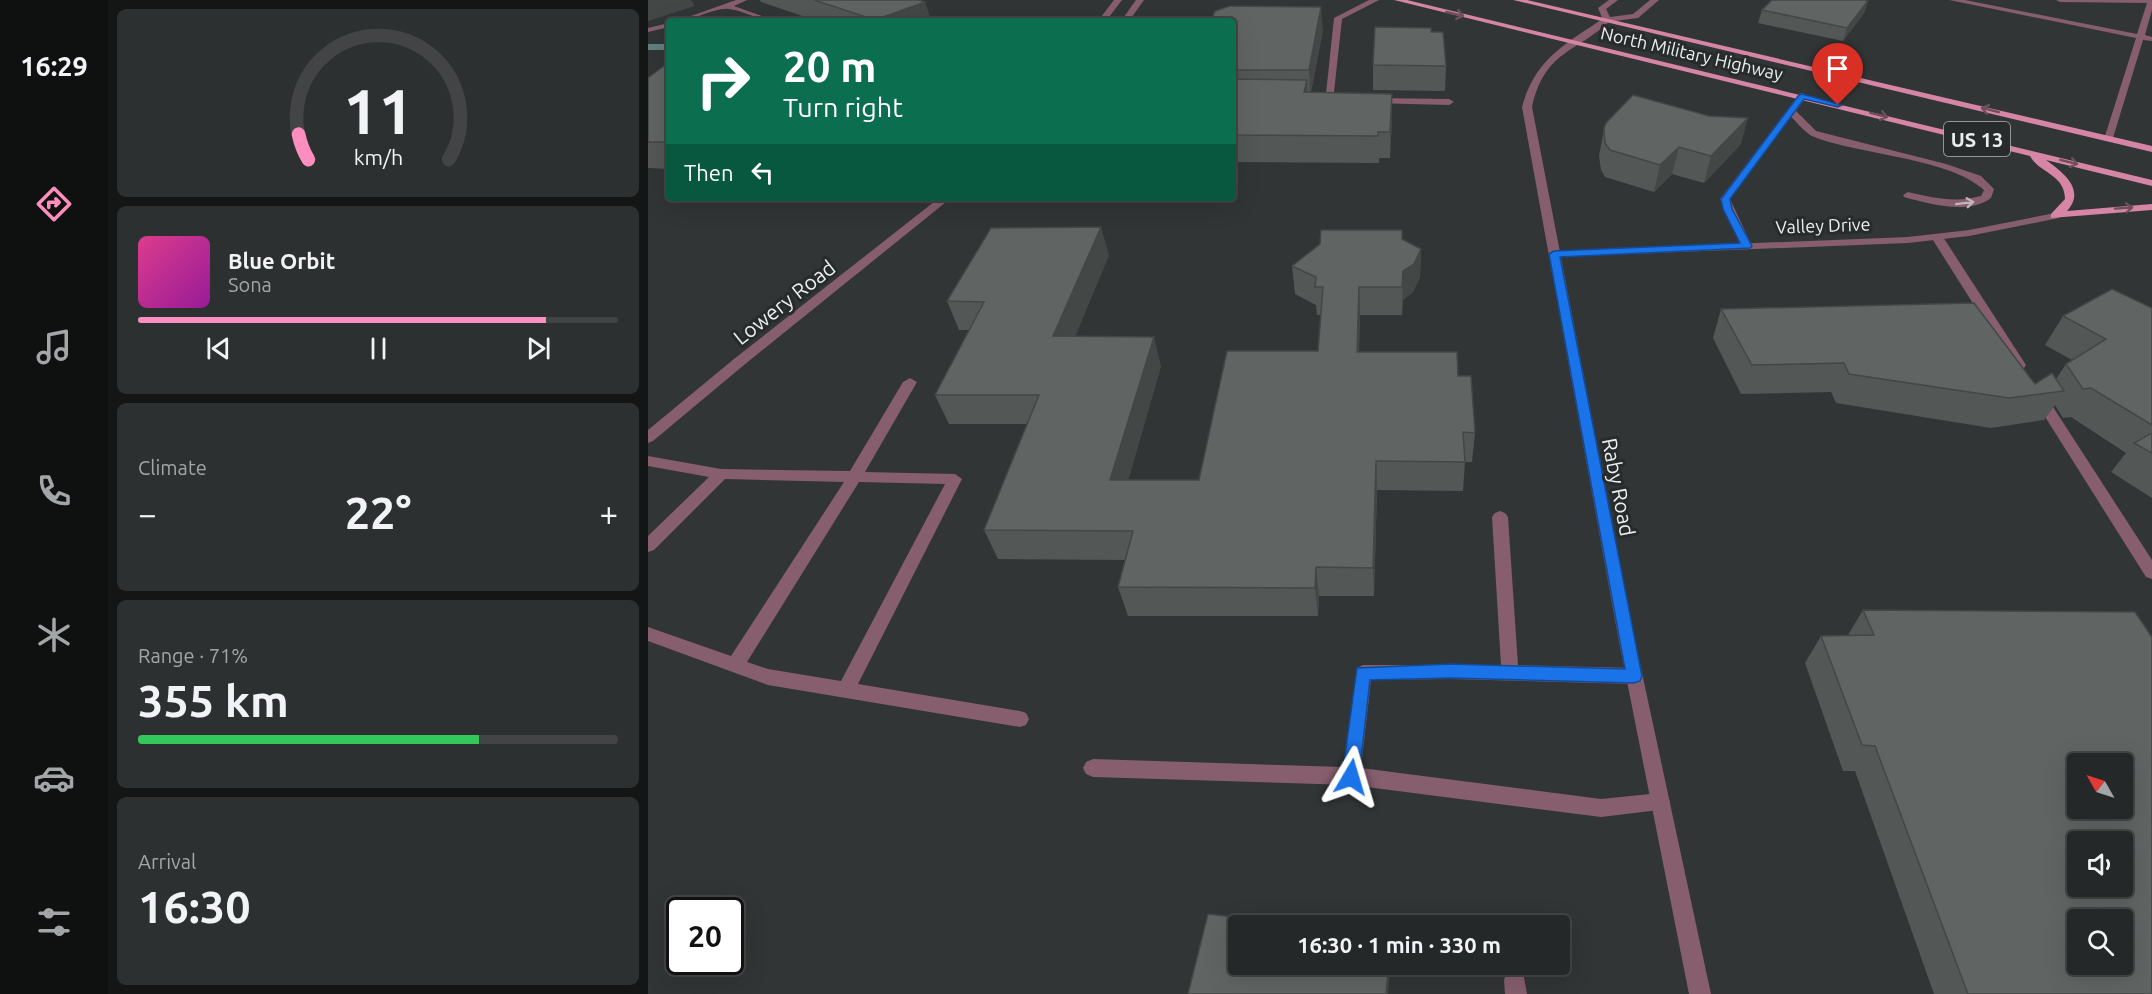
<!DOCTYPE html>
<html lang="en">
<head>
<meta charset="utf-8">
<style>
  body { margin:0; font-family:Ubuntu,sans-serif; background:#2d3030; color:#f1f3f6; height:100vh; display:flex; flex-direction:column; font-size:22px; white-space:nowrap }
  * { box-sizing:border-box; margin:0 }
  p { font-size:20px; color:#a3a6a8 }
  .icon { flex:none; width:33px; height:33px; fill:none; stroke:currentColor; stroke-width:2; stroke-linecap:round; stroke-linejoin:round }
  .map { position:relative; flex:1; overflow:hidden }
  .side { display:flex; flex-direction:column; gap:9px; padding:9px; background:#141616; width:540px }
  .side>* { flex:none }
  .banner { position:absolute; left:18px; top:18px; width:570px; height:183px; border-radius:6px; box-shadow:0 6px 24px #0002,0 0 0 2px #424445; background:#0b6e4f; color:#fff; overflow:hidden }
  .needle { width:39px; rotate:309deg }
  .tools { position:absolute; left:1419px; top:753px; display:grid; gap:12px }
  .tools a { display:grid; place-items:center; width:66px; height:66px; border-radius:6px; background:#252828; box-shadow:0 6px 24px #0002,0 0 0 2px #424445; font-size:30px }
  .speed { position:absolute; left:18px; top:897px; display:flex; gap:12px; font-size:30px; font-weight:700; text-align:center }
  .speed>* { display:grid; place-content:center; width:78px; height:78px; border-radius:50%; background:#252828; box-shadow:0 6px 24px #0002,0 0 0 2px #424445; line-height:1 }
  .speed .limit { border:3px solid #111; border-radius:9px; background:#fff; color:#111 }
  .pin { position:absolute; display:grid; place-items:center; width:51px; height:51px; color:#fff; margin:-62px -26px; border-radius:50% 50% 50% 0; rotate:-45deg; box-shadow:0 0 6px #0007 }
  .pin .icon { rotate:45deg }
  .me { position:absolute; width:66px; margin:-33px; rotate:7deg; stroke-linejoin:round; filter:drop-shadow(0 0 4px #0008) }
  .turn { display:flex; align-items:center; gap:21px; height:126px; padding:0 18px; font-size:27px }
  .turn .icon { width:78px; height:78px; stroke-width:2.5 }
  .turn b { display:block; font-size:42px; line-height:51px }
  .then { display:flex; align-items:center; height:57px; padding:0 18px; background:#0003; gap:12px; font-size:22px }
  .big { font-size:45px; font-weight:700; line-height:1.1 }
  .side .widget { flex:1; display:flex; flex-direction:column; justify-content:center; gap:9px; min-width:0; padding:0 21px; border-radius:9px; background:#2d3030 }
  .side .dial { align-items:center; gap:0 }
  .dial svg { height:156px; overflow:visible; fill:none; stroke:#424445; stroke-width:7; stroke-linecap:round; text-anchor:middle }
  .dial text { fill:#f1f3f6; stroke:none }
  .song { display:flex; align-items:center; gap:18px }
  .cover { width:72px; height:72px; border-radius:9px; background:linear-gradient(135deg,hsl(330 70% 55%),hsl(300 70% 35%)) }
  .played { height:6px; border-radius:3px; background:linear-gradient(90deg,#fe8ebd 85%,#424445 85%) }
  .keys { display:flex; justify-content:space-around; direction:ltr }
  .heat { display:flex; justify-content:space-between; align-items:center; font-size:33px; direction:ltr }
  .charge { height:9px; border-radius:4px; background:linear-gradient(90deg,#34c759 71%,#424445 0) }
  .trip { position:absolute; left:580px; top:915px; width:342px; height:60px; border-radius:6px; background:#252828; box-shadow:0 6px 24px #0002,0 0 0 2px #424445; font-weight:700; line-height:60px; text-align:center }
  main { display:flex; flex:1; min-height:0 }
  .tab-bar { display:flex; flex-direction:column; width:108px; justify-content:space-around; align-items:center; background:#0f1010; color:#a3a6a8 }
  .tab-bar .icon { width:42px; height:42px }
  .tab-bar .on { color:#fe8ebd }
  .tab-bar b { font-size:27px; color:#f1f3f6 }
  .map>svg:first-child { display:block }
</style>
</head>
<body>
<main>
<nav class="tab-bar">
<b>16:29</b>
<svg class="icon on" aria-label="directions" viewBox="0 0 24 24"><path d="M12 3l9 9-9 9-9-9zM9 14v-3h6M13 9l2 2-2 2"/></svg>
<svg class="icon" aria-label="music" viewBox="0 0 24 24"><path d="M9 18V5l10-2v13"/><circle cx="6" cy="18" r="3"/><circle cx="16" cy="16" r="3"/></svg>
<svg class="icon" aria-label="phone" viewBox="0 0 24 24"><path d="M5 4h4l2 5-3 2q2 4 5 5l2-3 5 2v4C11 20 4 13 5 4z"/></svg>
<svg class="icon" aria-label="climate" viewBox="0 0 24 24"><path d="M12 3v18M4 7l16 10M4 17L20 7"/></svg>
<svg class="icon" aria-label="car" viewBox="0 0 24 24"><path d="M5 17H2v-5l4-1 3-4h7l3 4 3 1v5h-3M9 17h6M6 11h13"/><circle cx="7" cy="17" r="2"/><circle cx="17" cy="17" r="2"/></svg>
<svg class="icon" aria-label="filters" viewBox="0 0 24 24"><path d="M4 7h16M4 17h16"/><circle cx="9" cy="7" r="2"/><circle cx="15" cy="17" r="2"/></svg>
</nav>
<section class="side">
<div class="widget dial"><svg viewBox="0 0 100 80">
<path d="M14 69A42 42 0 1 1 86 69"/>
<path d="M14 69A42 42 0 0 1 9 56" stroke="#fe8ebd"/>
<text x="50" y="56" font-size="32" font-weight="700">11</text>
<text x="50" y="72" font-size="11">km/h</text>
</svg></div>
<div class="widget">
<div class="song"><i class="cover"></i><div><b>Blue Orbit</b><p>Sona</p></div></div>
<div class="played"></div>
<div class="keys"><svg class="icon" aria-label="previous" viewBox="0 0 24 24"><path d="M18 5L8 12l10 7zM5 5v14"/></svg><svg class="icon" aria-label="pause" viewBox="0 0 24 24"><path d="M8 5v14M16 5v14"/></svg><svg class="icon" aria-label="next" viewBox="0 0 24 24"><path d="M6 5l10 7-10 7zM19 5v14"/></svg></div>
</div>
<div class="widget"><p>Climate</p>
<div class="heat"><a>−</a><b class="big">22°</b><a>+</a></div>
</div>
<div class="widget"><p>Range · 71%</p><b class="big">355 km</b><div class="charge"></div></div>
<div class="widget"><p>Arrival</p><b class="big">16:30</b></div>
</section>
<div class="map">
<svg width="1504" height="994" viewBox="0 0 1504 994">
  <rect width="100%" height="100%" fill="#313535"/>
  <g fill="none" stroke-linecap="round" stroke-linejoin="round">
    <polyline stroke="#5f807e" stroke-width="6" points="0,47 21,47"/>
    <g fill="#865e6d" fill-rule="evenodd">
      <path d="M88 0H99L86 6 128 21C111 21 97 11 81 9 67 7 46 21 29 21Z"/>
      <polygon points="721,0 731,0 694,19 685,101 677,103 686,18"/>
      <polygon points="961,0 970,0 958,9 962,17 985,14 1002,0 1011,0 990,18 959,22 955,20 950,8"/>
      <polygon points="1301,0 1317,0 1489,34 1499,3 1412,2 1408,0 1504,0 1504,10 1497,35 1504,37 1504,41 1495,40 1464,141 1456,139 1488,38"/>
      <polygon points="21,23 21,27 0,32 0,28"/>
      <path d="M1154 93 1159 96 1148 111 1168 131 1298 164 1333 176 1346 189 1343 198C1321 215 1281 204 1256 197L1255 195 1260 192C1285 198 1308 203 1333 196L1336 190C1300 157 1209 155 1164 136 1156 132 1149 122 1143 117L1082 199 1104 246 1098 249 1094 248 1072 199 1151 94Z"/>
      <polygon points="726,98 801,99 806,102 801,105 723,103 721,101"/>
      <polygon points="1289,234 1295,237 1378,365 1376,368 1371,369 1364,365 1283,237"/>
      <path d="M262 378 269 382 217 472 307 474 314 479 210 684 372 711 378 713 381 719 378 725 372 727 120 685 0 641V627L83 656 196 482 77 479 6 550 0 552V536L61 477 0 466V456L73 469 202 471 255 382ZM211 482 297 484 193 681 120 669 99 662Z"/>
      <polygon points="1391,392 1396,393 1504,560 1504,579 1498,577 1384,396"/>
      <polygon points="852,511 857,513 860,517 870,665 986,668 992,671 995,676 992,681 986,684 802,679 723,680 713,768 953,799 1012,793 1019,795 1022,802 1019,809 953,817 703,785 445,777 438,774 435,768 438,762 445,759 695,767 709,668 715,665 853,665 844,517 847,513"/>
      <polygon points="867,969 875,972 879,994 857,994 856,980 859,972"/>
    </g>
    <polygon fill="#865e6d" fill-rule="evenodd" points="1407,213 1412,216 1411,218 1321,236 1260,243 906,257 900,254 906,251 1260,237 1321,230"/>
    <g fill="#865e6d" fill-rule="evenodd">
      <polygon points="466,0 474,0 458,21 450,21"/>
      <polygon points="488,0 496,0 481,21 473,21"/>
      <path d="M956 18 963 20C927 54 897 50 884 107L985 631 1063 994H1041L969 631 874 107C887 59 917 44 956 18Z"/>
      <polygon points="291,198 303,198 96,365 5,441 0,443 0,430 86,359"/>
    </g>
    <g fill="#d685a5" fill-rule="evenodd">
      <path d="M746 0H759L1504 180V186L1398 160C1416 173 1438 190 1419 211L1504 204V210L1403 218V214L1417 199C1417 174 1391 173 1382 156Z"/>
      <polygon points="865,0 879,0 1504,146 1504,152"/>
    </g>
  </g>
  <g fill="#535756">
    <polygon points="112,0 271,0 277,2 283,21 169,21 113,2"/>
    <polygon points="1220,1 1216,13 1195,41 1110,23 1114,10"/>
    <polygon points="585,21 675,30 663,92 744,119 742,158 731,158 731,163 585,162"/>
    <polygon points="783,32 798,66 797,91 725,90 725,65"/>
    <polygon points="21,62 21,169 0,168 0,78"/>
    <polygon points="956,129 1093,144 1056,183 1024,174 1006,192 957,177 953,170 951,156"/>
    <polygon points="754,239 773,249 772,277 765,292 755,300 754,315 712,315 711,352 810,376 827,433 824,462 817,462 815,491 729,490 726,596 671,596 670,616 480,616 470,587 477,560 350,559 336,530 379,424 301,424 287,395 321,330 311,330 299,301 461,255 427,336 513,366 480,480 551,480 670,351 673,315 669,315 668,305 647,294 644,266"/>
    <polygon points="1504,308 1504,498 1463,472 1478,453 1423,417 1415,418 1407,405 1396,420 1343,428 1188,403 1183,392 1093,394 1065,338 1073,309 1387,384 1408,379 1418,364 1424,360 1397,345 1415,316"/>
    <polygon points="1215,610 1504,994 1286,994 1207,771 1195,771 1157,663 1173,636 1200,635"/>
  </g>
  <g fill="#434746">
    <polygon points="0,0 43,0 47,6 0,21"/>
    <polygon points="1220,1 1216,13 1195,41 1199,28"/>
    <polygon points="277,2 283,21 227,20"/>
    <polygon points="673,7 675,30 662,96 661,70"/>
    <polygon points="659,80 660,106 656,92"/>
    <polygon points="744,94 744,119 742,158 742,132"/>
    <polygon points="1100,118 1093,144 1056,183 1063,156"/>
    <polygon points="1031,147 1024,174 1006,192 1012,165"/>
    <polygon points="453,227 461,255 415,365 405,336"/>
    <polygon points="773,249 772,277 765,292 755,300 754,315 755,271"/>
    <polygon points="711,287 712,315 710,381 709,352"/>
    <polygon points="506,337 513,366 472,509 462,480"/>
    <polygon points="728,461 729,490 726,596 725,568"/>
    <polygon points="668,567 671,596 670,616 667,588"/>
    <polygon points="741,964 743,964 740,994 738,994"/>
  </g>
  <g fill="#606564" stroke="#434746" stroke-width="1.5" fill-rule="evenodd">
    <polygon points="166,0 271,0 277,2 227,20"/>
    <polygon points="1124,0 1217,0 1220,1 1199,28 1114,10"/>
    <polygon points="582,6 673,7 661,70 585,70 585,21 563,21 567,11"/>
    <polygon points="727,27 783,28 783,32 795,32 798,66 725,65"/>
    <polygon points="21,62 21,142 0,142 0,78"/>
    <polygon points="585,79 659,80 656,92 744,94 742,132 730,132 730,136 585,135"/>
    <polygon points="985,95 1061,116 1100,118 1063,156 1031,147 1012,165 962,150 957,143 956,129 958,123"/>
    <polygon points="453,227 405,336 506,337 462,480 551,480 579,351 670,351 675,287 667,287 668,277 644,266 672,244 673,230 754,230 754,239 773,249 766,264 755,271 754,287 711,287 709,352 809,352 810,376 823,376 827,433 815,432 817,462 728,461 725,568 668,567 667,588 470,587 485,531 336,530 391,395 287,395 336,302 299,301 343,228"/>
    <polygon points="1464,289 1504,308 1504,425 1443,388 1435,389 1418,364 1458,339 1415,316"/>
    <polygon points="1326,303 1387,384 1404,373 1416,391 1361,398 1201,374 1196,363 1104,365 1073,309"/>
    <polygon points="1504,433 1504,453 1486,443"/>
    <path d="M1215 610 1487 612 1504 637V994H1320L1227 746 1214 745 1173 636 1226 635ZM1430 764H1474V808H1430ZM1430 842H1474V886H1430ZM1430 920H1474V964H1430Z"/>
    <polygon points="560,914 659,926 591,926 591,964 741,964 738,994 540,994"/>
  </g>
  <defs><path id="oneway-shaft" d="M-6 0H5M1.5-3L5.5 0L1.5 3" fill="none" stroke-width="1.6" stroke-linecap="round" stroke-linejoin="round" transform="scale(1.5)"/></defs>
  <g stroke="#6d4f5c">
    <use href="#oneway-shaft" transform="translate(807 14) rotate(13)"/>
    <use href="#oneway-shaft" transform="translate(1342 110) rotate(-166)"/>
    <use href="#oneway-shaft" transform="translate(1231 115) rotate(14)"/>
    <use href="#oneway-shaft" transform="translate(1421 162) rotate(14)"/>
    <use href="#oneway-shaft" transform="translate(1476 208) rotate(-4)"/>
  </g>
  <use stroke="#c3b4ba" href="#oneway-shaft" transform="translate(1317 203) rotate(-7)"/>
  <polygon fill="#1a73e8" stroke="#114b97" stroke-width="1.5" points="1154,94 1194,105 1190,107 1156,99 1082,199 1084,209 1104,246 1102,248 912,257 994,676 992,681 986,683 802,678 722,680 711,777 709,782 703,785 696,782 694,777 709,668 802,664 977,669 901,254 906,251 1092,243 1075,209 1073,199 1151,95"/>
  <g text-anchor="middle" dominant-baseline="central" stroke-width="6" stroke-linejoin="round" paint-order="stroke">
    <g font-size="18" fill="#eceeee" stroke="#272b2b">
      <text transform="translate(1044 53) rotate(13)">North Military Highway</text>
      <text transform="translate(1175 225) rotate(-2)">Valley Drive</text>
    </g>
    <rect fill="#272b2b" stroke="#b1b4b4" stroke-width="1.5" x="1296" y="122" width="66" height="34" rx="4.5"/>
    <g font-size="20" font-weight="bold" fill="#eceeee">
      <text x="1329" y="139">US 13</text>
    </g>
    <g font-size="21" fill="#eceeee" stroke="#272b2b">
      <text transform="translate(136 302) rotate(-38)">Lowery Road</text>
      <text transform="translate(971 487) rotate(79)">Raby Road</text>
    </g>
  </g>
</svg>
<div class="tools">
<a><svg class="needle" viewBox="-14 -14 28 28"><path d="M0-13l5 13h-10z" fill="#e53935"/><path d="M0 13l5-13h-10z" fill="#a3a6a8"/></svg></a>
<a><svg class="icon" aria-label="sound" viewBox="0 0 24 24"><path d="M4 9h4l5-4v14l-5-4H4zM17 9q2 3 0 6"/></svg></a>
<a><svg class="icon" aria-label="search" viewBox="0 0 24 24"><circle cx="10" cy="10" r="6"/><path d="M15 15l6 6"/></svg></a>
</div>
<div class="speed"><div class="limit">20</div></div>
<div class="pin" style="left:1190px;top:105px;background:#d93025"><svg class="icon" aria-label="arrive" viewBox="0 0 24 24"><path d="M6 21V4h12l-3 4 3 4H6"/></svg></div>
<svg class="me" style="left:703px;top:777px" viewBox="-20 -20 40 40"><path d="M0-17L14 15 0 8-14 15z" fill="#1a73e8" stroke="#fff" stroke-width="4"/></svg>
<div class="trip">16:30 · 1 min · 330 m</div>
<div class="banner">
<div class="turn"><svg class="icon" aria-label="right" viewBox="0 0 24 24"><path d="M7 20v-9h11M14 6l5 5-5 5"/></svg><div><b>20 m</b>Turn right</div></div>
<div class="then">Then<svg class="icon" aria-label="left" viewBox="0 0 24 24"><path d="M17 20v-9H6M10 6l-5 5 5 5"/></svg></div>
</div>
</div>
</main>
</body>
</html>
